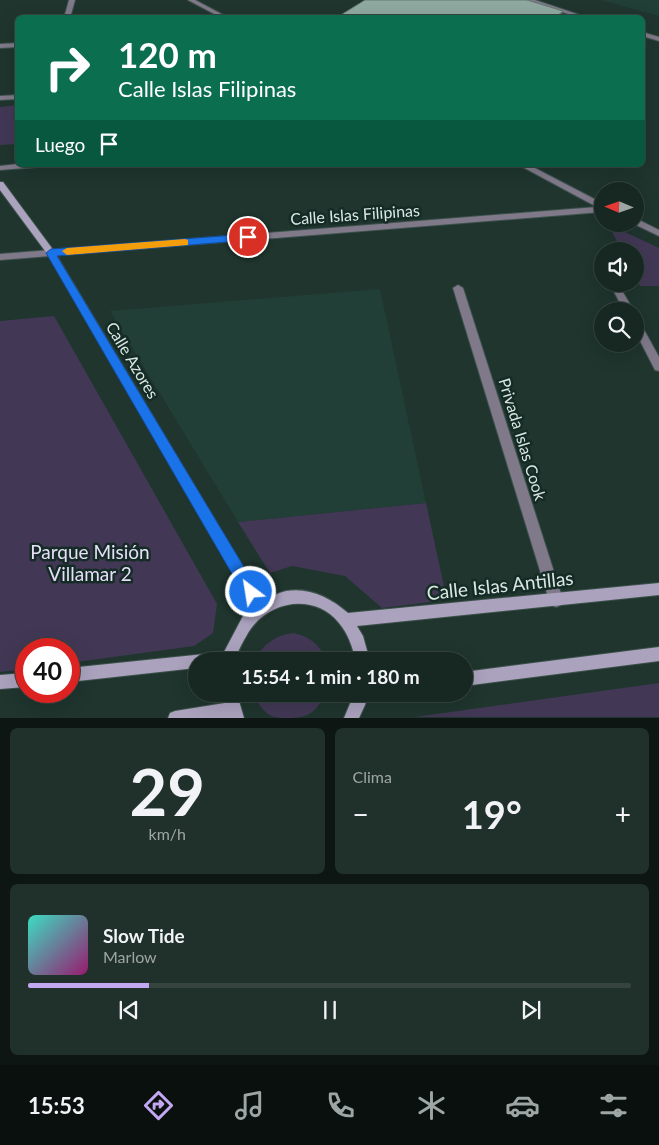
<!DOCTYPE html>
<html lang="es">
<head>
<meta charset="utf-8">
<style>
  body { margin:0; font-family:Lato,sans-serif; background:#20302a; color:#f1f3f6; height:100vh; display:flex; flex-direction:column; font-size:19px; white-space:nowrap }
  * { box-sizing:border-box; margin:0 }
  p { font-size:16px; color:#9ea6a5 }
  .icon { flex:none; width:28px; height:28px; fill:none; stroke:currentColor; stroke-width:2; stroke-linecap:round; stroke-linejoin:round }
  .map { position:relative; height:718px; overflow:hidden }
  .side { display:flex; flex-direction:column; gap:10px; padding:10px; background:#0d1613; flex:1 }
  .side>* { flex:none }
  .top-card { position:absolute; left:15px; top:15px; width:630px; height:152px; border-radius:8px; box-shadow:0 5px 20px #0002,0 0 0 1px #364440; background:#0b6e4f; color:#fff; overflow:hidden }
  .needle { width:32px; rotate:272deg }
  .tools { position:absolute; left:594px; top:182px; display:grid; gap:10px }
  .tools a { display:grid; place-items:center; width:50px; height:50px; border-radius:50%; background:#172822; box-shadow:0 5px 20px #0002,0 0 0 1px #364440; font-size:25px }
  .speed { position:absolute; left:15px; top:638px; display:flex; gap:10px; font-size:25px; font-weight:700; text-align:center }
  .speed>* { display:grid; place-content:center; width:65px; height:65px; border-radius:50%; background:#172822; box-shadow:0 5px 20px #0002,0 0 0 1px #364440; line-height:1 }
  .speed .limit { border:8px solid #d22; background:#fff; color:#111 }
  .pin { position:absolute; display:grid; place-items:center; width:42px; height:42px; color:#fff; margin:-21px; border:2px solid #fff; border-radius:50%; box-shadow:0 1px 5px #0007 }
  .me { position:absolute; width:55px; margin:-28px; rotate:329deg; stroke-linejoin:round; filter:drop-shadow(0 0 4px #0008) }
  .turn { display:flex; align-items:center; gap:18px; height:105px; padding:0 20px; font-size:22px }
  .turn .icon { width:65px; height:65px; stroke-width:2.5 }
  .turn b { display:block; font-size:35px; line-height:42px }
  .then { display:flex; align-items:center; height:48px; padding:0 20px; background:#0003; gap:10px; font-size:19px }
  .big { font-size:38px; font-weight:700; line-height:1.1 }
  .side .card { flex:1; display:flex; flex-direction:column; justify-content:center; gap:8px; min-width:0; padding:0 18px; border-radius:8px; background:#20302a }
  .side .dial { align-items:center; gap:0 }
  .dial b { font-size:65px; line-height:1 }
  .song { display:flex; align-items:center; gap:15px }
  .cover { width:60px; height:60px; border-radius:8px; background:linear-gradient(135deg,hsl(170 70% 55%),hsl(320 70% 35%)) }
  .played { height:5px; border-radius:2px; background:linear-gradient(90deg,#c2a7f2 20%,#364440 20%) }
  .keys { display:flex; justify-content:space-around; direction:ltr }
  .heat { display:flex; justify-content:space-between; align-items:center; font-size:28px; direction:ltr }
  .side .tiles { flex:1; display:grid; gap:10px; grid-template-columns:1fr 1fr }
  .card:last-child { grid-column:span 2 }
  .trip { position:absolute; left:188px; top:652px; width:285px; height:50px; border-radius:25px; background:#172822; box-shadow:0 5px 20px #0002,0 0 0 1px #364440; font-weight:700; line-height:50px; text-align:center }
  .tabs { display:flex; height:80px; justify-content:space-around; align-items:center; background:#09100e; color:#9ea6a5 }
  .tabs .icon { width:35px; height:35px }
  .tabs .current { color:#c2a7f2 }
  .tabs b { font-size:22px; color:#f1f3f6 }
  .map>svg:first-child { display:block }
</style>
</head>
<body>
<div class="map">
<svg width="659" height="718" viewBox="0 0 659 718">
  <rect width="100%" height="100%" fill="#1f352e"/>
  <g fill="#213f36">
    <polygon points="600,0 659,0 659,16"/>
    <polygon points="380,289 426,503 238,522 110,311"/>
  </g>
  <g fill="#423855">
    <polygon points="17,105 17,144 0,145 0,107"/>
    <polygon points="608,224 659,248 659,286 640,286 635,276 635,251 622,251"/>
    <polygon points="54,316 217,604 213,633 194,646 69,663 69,649 26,649 26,669 0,672 0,321"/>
    <polygon points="426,503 447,600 382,608 345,576 292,566 270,573 238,522"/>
    <path d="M294 633C310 637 321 645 326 661H254C263 644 275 635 294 633Z"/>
    <polygon points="659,683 659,717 415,717"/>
    <path d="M254 694H325C316 713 308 718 287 718 280 718 273 718 268 714 261 709 257 701 254 694Z"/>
  </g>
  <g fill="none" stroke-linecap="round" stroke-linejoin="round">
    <g stroke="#3d514b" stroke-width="2">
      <g id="lane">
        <polygon points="526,0 535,0 589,18 580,18"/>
        <polygon points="642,32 659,37 659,41 642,36"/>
      </g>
    </g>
    <g stroke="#3d514b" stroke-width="2">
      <g id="street">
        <polygon points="69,0 75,0 70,18 64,18"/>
        <polygon points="188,0 195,0 229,18 222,18"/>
        <polygon points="18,43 18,47 0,48 0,44"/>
        <polygon points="18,95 18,99 0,100 0,96"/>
        <polygon points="18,164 18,165 42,165 38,167 0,170 0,166"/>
        <polygon points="519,165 529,165 602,203 602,212 0,260 0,254 597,207"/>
        <polygon points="635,218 659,230 659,236 634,224 635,224"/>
        <polygon points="610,284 618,284 634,311 624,311"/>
        <polygon points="458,285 463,288 563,600 561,605 556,607 551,605 549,600 453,288"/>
        <polygon points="635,318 638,319 659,357 659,371 655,370 635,331"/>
      </g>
    </g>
    <g stroke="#3d514b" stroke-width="2">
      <g id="secondary">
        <path d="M0 182H3L54 251 263 600C270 597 278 593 286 591 309 587 331 598 348 613L659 583V595L357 626 363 636 370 661H356C352 647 349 635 339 623 314 592 267 601 248 633 243 642 237 651 236 661H196V668L69 682V668L224 652 243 616 253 608 48 255 0 190Z"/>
        <polygon points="659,647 659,661 464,686 464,672"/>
        <polygon points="26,673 26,687 0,689 0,675"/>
        <polygon points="223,694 237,694 244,718 168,718 170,713 175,711 225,703"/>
        <polygon points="354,694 368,694 365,705 359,718 344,718"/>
      </g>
    </g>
    <use href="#lane" fill="#7f798a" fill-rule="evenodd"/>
    <use href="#street" fill="#7f798a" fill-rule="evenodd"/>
    <use href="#secondary" fill="#aba2be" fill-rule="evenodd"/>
  </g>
  <polygon fill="#647670" points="563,11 561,18 555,18"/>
  <polygon fill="#8fa9a0" stroke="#647670" points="365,0 527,0 563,11 555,18 336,18"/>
  <polygon fill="#1a73e8" stroke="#114b97" points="248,234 251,235 251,240 57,256 256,587 259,592 256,598 251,600 246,598 46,253 51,249"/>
  <polygon fill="#f59e0b" points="185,239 188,240 188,245 67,255 62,251 67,248"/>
  <g text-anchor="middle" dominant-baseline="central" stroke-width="5" stroke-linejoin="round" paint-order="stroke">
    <g font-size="16" fill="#dae7e2" stroke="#152b25">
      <text transform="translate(355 214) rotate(-4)">Calle Islas Filipinas</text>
      <text transform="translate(133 360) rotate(59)">Calle Azores</text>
      <text transform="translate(523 439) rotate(73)">Privada Islas Cook</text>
    </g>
    <g font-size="19" fill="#e7dff9" stroke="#152b25">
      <text x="90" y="551">Parque Misión<tspan x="90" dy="22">Villamar 2</tspan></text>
    </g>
    <g font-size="19" fill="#dae7e2" stroke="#152b25">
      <text transform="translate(500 585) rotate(-6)">Calle Islas Antillas</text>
    </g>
  </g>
</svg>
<div class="tools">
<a><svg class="needle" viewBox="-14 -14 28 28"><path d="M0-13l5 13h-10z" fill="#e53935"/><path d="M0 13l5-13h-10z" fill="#9ea6a5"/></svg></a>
<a><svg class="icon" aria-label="sound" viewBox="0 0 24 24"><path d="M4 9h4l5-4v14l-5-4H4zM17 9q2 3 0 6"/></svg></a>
<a><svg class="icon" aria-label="search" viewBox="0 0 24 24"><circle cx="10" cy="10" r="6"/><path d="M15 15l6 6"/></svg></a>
</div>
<div class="speed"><div class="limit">40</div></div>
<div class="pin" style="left:248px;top:237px;background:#d93025"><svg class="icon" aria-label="arrive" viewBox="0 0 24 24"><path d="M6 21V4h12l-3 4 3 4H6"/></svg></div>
<svg class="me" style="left:251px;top:592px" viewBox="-20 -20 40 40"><circle r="17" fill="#1a73e8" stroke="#fff" stroke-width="3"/><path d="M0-11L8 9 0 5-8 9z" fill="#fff"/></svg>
<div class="trip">15:54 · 1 min · 180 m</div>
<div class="top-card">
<div class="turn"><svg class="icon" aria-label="right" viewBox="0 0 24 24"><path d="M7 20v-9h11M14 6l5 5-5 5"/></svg><div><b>120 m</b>Calle Islas Filipinas</div></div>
<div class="then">Luego<svg class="icon" aria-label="arrive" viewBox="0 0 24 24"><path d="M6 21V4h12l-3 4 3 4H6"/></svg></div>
</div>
</div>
<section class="side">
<div class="tiles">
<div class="card dial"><b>29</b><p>km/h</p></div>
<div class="card"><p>Clima</p>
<div class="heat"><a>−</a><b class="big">19°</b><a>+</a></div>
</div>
<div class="card">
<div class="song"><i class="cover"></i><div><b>Slow Tide</b><p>Marlow</p></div></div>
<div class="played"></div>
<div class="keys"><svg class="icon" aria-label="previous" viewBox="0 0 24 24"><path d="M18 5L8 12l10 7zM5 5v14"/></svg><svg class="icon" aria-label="pause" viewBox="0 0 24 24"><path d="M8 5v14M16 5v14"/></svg><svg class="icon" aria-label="next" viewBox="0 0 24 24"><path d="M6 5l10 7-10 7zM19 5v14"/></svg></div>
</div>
</div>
</section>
<nav class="tabs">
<b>15:53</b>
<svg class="icon current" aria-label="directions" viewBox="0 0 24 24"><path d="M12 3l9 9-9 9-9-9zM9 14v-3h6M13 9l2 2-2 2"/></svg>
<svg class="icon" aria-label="music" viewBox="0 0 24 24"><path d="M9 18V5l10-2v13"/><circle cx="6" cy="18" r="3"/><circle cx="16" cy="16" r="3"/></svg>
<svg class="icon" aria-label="phone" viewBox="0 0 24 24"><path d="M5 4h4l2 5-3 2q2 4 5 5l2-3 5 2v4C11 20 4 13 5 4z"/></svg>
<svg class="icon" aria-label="climate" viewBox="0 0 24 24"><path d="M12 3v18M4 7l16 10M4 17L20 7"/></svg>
<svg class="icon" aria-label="car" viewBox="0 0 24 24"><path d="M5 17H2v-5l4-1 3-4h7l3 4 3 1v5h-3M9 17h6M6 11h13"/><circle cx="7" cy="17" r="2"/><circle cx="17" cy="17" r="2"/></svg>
<svg class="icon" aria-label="filters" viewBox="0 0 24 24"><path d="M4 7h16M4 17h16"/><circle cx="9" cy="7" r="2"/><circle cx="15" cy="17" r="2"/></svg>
</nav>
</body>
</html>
